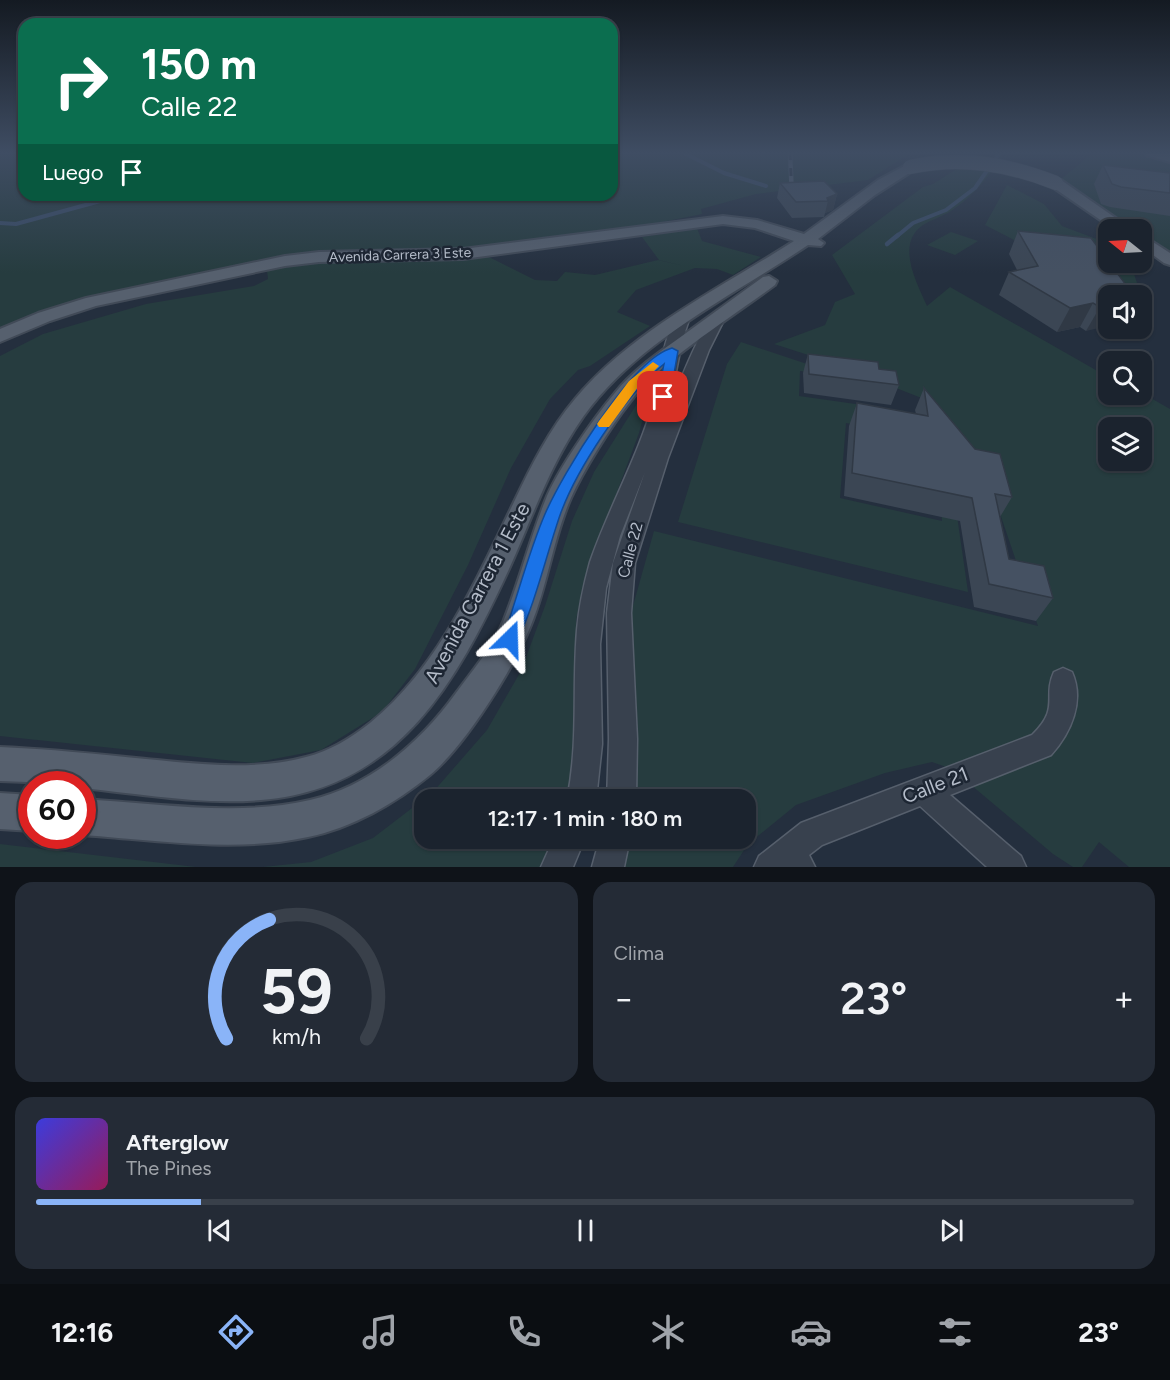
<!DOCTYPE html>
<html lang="es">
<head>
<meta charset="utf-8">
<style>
  body { margin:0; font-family:Figtree,sans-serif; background:#242b36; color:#f1f3f6; height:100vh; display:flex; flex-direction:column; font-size:22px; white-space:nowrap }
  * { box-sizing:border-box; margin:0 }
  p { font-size:20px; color:#a0a4aa }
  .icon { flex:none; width:33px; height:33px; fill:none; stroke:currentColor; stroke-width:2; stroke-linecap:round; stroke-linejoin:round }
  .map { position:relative; height:867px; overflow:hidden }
  .details { display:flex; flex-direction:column; gap:15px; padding:15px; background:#0f1319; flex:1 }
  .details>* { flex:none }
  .banner { position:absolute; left:18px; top:18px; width:600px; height:183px; border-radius:18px; box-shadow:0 2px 4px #0004,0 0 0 2px #39404a; background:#0b6e4f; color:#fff; overflow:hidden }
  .needle { width:39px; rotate:288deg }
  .buttons { position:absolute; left:1098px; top:219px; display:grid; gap:12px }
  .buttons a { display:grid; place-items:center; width:54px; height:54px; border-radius:12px; background:#1b232e; box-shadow:0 2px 4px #0004,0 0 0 2px #39404a; font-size:30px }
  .speed { position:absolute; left:18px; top:771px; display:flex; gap:12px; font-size:30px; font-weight:700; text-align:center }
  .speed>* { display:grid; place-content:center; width:78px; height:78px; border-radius:50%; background:#1b232e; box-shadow:0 2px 4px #0004,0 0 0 2px #39404a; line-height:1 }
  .speed .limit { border:9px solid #d22; background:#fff; color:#111 }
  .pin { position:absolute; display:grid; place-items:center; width:51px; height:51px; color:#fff; margin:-26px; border-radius:12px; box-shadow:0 3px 9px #0006 }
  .me { position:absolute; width:66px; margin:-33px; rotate:22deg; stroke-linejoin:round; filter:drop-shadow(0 0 4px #0008) }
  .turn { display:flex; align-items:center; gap:21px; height:126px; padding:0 24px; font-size:27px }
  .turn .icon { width:78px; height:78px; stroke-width:2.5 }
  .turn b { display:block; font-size:42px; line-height:51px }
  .then { display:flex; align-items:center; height:57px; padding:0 24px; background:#0003; gap:12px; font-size:22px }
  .big { font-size:45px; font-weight:600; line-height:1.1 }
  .details .widget { flex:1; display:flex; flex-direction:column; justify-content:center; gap:9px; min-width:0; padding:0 21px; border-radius:18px; background:#242b36 }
  .details .dial { align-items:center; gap:0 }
  .dial svg { height:156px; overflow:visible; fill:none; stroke:#39404a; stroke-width:7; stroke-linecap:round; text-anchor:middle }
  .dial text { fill:#f1f3f6; stroke:none }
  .song { display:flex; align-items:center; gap:18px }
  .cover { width:72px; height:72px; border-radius:9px; background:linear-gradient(135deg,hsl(240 70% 55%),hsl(330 70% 35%)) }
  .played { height:6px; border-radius:3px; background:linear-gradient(90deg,#8ab4f8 15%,#39404a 15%) }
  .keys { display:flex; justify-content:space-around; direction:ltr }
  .heat { display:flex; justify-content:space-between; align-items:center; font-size:33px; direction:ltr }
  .details .tiles { flex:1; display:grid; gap:15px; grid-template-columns:1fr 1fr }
  .widget:last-child { grid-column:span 2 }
  .trip { position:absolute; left:414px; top:789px; width:342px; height:60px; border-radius:18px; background:#1b232e; box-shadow:0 2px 4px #0004,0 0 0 2px #39404a; font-weight:600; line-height:60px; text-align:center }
  .dock { display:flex; height:96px; justify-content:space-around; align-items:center; background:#0b0e12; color:#a0a4aa }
  .dock .icon { width:42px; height:42px }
  .dock .selected { color:#8ab4f8 }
  .dock b { font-size:27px; color:#f1f3f6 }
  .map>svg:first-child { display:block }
</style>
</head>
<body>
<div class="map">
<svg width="1170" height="867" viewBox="0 0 1170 867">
  <rect width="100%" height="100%" fill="#242f3e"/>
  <g fill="#263c3f" fill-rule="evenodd">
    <polygon points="0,152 24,152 24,195 612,195 612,152 912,152 868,180 756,194 701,209 702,214 657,223 473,249 352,253 167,284 0,332"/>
    <polygon points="1094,152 1139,152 1170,162 1170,253 1142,233 1142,230 1136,229 1060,180"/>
    <path d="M960 167 994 168C981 186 967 201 948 213 940 217 931 220 923 225 895 244 917 283 927 306L950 287 1108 377V394H1142V393L1170 409V867H1129L1099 842 1082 867H1073L1053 854 952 769 932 762 885 773 796 805 748 844 733 867H621L629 839 746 838V800L634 799 638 738 631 613 654 531 1038 626 987 475 924 399 830 362 774 344 825 325 835 302 855 294 832 255 923 187 933 184ZM1108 428H1142V460H1108Z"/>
    <polygon points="1007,185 1044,204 1062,226 1102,241 1108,247 1108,262 1124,263 1133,271 1141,295 1026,246 985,225"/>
    <polygon points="697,228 702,241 761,257 733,275 717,269 695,268 636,290 617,312 650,326 590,366 578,370 550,399 511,468 468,565 415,669 382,712 321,750 253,763 0,736 0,356 43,334 146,304 254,286 268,279 267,270 285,263 429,260 487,256 535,280 557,281 565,272 595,275 658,260 684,266 659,260 642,237"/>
    <polygon points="951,232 978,241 955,255 927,245"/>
    <polygon points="741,342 846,377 800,371 799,396 905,411 912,435 846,423 840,498 942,521 939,479 950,467 968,592 678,522 727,364"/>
    <polygon points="655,375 639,433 588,570 576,620 579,723 569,799 424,800 424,838 555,839 544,867 263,867 311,862 373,838 433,792 487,730 521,671 545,606 572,521 594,472"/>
    <polygon points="0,844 196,867 0,867"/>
  </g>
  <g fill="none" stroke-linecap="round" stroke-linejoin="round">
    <g stroke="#394c67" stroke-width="4">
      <polyline points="682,152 724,173 766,186"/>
      <polyline points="0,223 16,224 122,195"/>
      <polyline points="896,237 913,223 946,210 975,188 1000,152"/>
    </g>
    <polyline stroke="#394c67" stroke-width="4.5" points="887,244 898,235"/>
    <g stroke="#565f6c" stroke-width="3">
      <g id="minor">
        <path d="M719 312 726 316 709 350 668 458 635 563 631 613 637 739 636 800H607L609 739 607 613 613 563 645 472 620 536 606 588 600 644 602 744 596 800H567C579 740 572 688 577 630 579 606 584 584 590 562 609 507 639 455 654 400 658 383 665 320 682 316L689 320C676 354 676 390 663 424 671 405 703 316 719 312Z"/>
        <path d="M1063 668 1072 672C1085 701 1071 733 1051 755L950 795 1021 856 1026 867H987L920 806 822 845 809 855 815 867H754L759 856 801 823 1032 735C1061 707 1042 698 1054 672Z"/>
        <polygon points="554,838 585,838 573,867 541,867"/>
        <polygon points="600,838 630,838 624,867 592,867"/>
      </g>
    </g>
    <g stroke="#414a57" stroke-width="4">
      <g id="major">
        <polygon points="1144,152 1170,154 1170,162 1146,155"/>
        <path d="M910 163 914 164 916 167 914 170 875 195 818 239 824 243 821 246 808 245C731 297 638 340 583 417 551 462 532 518 509 569 457 681 399 789 261 800 202 805 141 794 82 788V784L0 781V747C49 749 97 754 146 759 198 764 254 771 306 757 330 751 351 738 370 723 439 667 476 580 514 502 531 466 549 430 575 399 633 330 719 289 794 241L755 228 723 224 463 259 319 262 285 266 96 306 50 321 0 342V329L38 313 86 298 285 256 319 252 463 249 723 216 757 220 804 234 878 180Z"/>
        <polygon points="1056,179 1061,180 1133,230 1115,230 1051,186 1049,183 1051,180"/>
        <polygon points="1142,235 1170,253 1170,265 1164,263 1142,247"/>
        <path d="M769 276 777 281 775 285C731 318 663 359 630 402 611 426 583 471 571 498 553 538 548 584 531 625 514 668 465 746 430 775 396 803 352 828 308 837 236 853 156 840 82 835V799C154 803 239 817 310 800 370 786 420 743 456 693 472 671 492 648 503 622 519 583 529 541 545 501 556 472 593 419 614 394 632 371 658 353 682 336 709 316 736 297 763 277Z"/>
        <polygon points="0,793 32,795 32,831 0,829"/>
      </g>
    </g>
    <use href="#minor" fill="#38414e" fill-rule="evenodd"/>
    <use href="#major" fill="#56606e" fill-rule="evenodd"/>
    <g stroke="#5a6575" stroke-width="4.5">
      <polyline id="rail" points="790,152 792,197"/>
    </g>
    <use href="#rail" stroke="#1d2633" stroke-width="3" stroke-dasharray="8" stroke-linecap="butt"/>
    <g stroke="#414a57" stroke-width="15" stroke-linecap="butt">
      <path id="major-bridge" d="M910 167C961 156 1008 164 1056 183"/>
    </g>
    <use href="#major-bridge" stroke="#56606e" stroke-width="14"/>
  </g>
  <g fill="#3b4654">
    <polygon points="1103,165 1170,173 1170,216 1110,207 1101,204 1094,184"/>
    <polygon points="780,183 837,194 833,210 825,213 824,217 792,218 777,198"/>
    <polygon points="1018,231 1126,285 1147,296 1142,306 1142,296 1086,331 1080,327 1057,332 999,295 1009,272 1017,270 1009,254"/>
    <polygon points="808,354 879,369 899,385 891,405 804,393 803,373"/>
    <polygon points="924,388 1012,497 1000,517 1009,559 1053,598 1036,621 974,607 960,521 844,496 849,426 857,403 916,414 915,410"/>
  </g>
  <g fill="#303945">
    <polygon points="837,194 833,210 825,213 828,201 827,198"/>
    <polygon points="1147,296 1142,306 1142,298"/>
    <polygon points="1093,303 1080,327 1057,332 1070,308"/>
    <polygon points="1108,305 1108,326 1086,331 1100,307"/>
  </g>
  <g fill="#455162" stroke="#303945" stroke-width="1.5">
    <polygon points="1103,165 1170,173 1170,193 1121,187 1112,184"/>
    <polygon points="824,181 837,194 827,198 828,201 796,202 780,183"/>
    <polygon points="1018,231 1091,238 1126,285 1147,296 1142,298 1142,296 1108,296 1108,305 1100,307 1093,303 1070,308 1009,272 1038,266"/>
    <polygon points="808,354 878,362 879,369 896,371 899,385 809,374"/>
    <polygon points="924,388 975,449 1000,454 1012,497 995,494 1009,559 1044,566 1053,598 989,584 972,498 852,473 857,403 928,416"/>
  </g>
  <linearGradient id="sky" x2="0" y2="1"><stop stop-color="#141a22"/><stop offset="0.56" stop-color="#3f4d63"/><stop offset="1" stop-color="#3f4d63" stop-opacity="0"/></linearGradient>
  <rect width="1170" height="273" fill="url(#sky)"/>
  <path fill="#1a73e8" stroke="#114b97" stroke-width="1.5" d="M672 348 678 351 670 397 663 401 657 397 664 364C625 395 575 471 559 518 545 560 535 604 516 644L510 647 503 644 500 639 508 623C520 587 530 549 545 514 562 475 631 359 672 348Z"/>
  <polygon fill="#f59e0b" points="653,362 659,366 638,387 609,427 599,427 597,424 599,421 629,381"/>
  <g text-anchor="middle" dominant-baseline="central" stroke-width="5" stroke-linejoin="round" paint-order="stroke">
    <g font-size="14" fill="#b4bcc9" stroke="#1d2633">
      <text transform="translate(400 255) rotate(-2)">Avenida Carrera 3 Este</text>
    </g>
    <g font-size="16" fill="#b4bcc9" stroke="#1d2633">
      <text transform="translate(630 550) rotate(-75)">Calle 22</text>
    </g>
    <g font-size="20" fill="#b4bcc9" stroke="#1d2633">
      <text transform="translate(477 593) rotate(-62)">Avenida Carrera 1 Este</text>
      <text transform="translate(935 785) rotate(-21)">Calle 21</text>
    </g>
  </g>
</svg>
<div class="buttons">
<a><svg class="needle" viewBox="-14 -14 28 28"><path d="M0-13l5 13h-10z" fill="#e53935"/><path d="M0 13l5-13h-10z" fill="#a0a4aa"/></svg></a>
<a><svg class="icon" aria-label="sound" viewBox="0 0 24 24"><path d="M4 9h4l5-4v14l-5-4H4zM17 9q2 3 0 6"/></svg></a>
<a><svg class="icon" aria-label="search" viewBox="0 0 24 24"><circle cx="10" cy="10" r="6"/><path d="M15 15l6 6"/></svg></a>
<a><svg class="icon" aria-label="layers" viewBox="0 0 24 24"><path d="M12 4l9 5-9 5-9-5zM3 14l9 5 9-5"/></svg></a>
</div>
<div class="speed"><div class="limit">60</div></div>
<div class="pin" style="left:663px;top:397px;background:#d93025"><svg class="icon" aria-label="arrive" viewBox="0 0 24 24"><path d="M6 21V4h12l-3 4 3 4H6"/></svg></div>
<svg class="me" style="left:510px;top:639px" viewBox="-20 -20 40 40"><path d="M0-17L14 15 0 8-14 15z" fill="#1a73e8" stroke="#fff" stroke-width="4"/></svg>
<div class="trip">12:17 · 1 min · 180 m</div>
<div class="banner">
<div class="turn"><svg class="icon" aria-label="right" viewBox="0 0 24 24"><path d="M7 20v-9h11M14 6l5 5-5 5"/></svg><div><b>150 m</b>Calle 22</div></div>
<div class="then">Luego<svg class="icon" aria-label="arrive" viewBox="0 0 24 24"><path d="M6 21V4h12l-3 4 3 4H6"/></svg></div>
</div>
</div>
<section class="details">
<div class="tiles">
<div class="widget dial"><svg viewBox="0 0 100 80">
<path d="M14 69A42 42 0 1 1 86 69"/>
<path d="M14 69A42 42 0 0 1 36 8" stroke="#8ab4f8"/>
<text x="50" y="56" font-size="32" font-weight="700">59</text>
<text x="50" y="72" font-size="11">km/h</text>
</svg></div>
<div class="widget"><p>Clima</p>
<div class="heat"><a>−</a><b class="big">23°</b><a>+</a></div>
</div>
<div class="widget">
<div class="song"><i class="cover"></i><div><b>Afterglow</b><p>The Pines</p></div></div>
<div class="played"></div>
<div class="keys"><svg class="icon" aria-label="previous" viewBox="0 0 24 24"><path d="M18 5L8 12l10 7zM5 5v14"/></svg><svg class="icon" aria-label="pause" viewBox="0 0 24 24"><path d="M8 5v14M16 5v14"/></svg><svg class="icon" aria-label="next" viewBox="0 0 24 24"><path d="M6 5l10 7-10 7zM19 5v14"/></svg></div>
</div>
</div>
</section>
<nav class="dock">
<b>12:16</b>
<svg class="icon selected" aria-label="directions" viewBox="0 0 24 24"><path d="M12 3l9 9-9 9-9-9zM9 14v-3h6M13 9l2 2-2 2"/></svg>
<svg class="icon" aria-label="music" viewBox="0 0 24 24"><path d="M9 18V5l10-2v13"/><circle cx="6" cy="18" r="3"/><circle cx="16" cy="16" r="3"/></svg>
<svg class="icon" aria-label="phone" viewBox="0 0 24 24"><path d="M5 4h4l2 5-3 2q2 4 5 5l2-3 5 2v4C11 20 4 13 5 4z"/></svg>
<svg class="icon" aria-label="climate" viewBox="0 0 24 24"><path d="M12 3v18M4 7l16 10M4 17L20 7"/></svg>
<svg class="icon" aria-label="car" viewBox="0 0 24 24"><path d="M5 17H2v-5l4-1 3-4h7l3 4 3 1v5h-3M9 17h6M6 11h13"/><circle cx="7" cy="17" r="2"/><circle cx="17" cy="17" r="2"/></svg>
<svg class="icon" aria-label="filters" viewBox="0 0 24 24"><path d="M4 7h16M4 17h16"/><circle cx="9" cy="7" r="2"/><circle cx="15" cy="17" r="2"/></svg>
<b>23°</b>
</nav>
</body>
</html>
